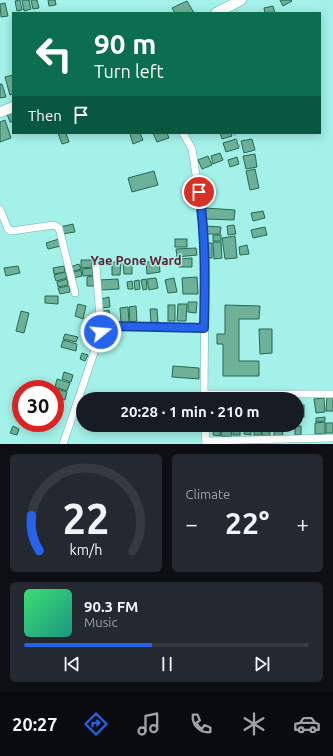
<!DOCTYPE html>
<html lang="en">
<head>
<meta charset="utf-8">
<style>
  body { margin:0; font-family:Ubuntu,sans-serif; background:#242831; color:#f1f3f6; height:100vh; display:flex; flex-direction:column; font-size:15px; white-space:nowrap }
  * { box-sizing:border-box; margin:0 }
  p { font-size:13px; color:#9ea1a6 }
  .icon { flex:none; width:22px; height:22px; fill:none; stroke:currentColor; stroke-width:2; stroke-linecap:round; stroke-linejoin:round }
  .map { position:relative; height:444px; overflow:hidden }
  .details { display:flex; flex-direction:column; gap:10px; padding:10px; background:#0d0f14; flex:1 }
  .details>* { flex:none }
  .banner { position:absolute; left:12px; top:12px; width:309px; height:122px; border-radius:0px; box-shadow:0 2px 10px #0003; background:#0b6e4f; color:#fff; overflow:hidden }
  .speed { position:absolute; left:12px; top:380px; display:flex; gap:8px; font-size:20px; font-weight:700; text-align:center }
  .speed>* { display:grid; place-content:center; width:52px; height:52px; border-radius:50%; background:#171b24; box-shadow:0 2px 10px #0003; line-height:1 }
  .speed .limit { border:6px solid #d22; background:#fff; color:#111 }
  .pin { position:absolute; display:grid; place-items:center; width:34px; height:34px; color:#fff; margin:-17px; border:2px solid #fff; border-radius:50%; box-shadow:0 1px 4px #0007 }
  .me { position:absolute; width:44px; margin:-22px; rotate:73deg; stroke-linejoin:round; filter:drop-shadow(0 0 3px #0008) }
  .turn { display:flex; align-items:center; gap:14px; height:84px; padding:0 16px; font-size:18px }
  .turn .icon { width:52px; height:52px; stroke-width:2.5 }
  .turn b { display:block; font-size:28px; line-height:34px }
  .then { display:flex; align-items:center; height:38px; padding:0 16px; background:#0003; gap:8px; font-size:15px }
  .big { font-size:30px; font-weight:600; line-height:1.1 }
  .details .tile { flex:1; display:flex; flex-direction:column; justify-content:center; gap:6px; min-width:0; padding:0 14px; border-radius:6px; background:#242831 }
  .details .dial { align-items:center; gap:0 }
  .dial svg { height:104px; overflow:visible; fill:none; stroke:#363941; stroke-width:7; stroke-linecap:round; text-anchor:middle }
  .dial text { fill:#f1f3f6; stroke:none }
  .song { display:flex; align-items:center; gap:12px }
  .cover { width:48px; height:48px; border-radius:6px; background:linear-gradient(135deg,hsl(140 70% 55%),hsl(170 70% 35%)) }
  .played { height:4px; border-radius:2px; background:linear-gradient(90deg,#2563eb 45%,#363941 45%) }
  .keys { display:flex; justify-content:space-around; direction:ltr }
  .heat { display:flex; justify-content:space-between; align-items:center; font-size:22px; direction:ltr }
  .details .tiles { flex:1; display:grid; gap:10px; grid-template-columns:1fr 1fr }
  .tile:last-child { grid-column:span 2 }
  .trip { position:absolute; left:76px; top:392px; width:228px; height:40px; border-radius:20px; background:#171b24; box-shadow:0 2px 10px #0003; font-weight:600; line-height:40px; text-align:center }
  .dock { display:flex; height:64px; justify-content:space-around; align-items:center; background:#090b0e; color:#9ea1a6 }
  .dock .icon { width:28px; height:28px }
  .dock .active { color:#2563eb }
  .dock b { font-size:18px; color:#f1f3f6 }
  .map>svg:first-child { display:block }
</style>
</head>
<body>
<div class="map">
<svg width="333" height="444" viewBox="0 0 333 444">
  <rect width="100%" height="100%" fill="#a3f1e9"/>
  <g fill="#6fb198" stroke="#256952">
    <polygon points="20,0 22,10 17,11 15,1"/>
    <polygon points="22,0 29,0 31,9 24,11"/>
    <polygon points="31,0 37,0 39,8 33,9"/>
    <polygon points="48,0 55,0 56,5 49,6"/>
    <polygon points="280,0 291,0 292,1 283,6"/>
    <polygon points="187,1 194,13 175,13 172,8"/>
    <polygon points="5,3 8,16 1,17 0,4"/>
    <polygon points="273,6 275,13 265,13 264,8"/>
    <polygon points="13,75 13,94 10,95 5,77"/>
    <polygon points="0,84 2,84 6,97 0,98"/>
    <polygon points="13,112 13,122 10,122 7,114"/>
    <polygon points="5,120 11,138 0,142 0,122"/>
    <polygon points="58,133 66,133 69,142 62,144"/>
    <polygon points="133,133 140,133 143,140 133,144 130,134"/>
    <polygon points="153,133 167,133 169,138 157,142"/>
    <polygon points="220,133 231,133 232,136 222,139"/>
    <polygon points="236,139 239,148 226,152 223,143"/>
    <polygon points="252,139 255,150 244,153 241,141"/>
    <polygon points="220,153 223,160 213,164 211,156"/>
    <polygon points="255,154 257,167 246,169 243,156"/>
    <polygon points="208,156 212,165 202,169 198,160"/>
    <polygon points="237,157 239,164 230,167 228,160"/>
    <polygon points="255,169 259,188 250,190 246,171"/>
    <polygon points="154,171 158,185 132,192 128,178"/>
    <polygon points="205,208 235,210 234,220 205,219"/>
    <polygon points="263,211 265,218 253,221 251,213"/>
    <polygon points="73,224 75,232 62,234 60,227"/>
    <polygon points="234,225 236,234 228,235 227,226"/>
    <polygon points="205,226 221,227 220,234 204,234"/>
    <polygon points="265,227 267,235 253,238 251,230"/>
    <rect x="213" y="235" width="8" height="6"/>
    <polygon points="235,236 237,258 225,259 222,238"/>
    <polygon points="59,239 61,246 48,249 46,243"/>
    <rect x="175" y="239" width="12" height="8"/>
    <polygon points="213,242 221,242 222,258 214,259"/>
    <polygon points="206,243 212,243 212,258 207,258"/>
    <polygon points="247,245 249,254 240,255 239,247"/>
    <polygon points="196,248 197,255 177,257 176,249"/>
    <polygon points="192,258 192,267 179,267 179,259"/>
    <polygon points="81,260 92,260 92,267 81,268"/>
    <polygon points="159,261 160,272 147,274 146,262"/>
    <polygon points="112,262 121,262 120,275 112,275"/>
    <polygon points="123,262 132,262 132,274 124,274"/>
    <polygon points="79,264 81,269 71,272 70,267"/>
    <polygon points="18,266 20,273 6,276 4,268"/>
    <polygon points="64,266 65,272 54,274 53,268"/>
    <polygon points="92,268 93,275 83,276 82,269"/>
    <polygon points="81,270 82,276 73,278 71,273"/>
    <polygon points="65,272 67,278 56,281 54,275"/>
    <polygon points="93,276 94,286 87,286 87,277"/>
    <polygon points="197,277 198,294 183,294 182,278"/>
    <polygon points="156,278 158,288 149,290 147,279"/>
    <polygon points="174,278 177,292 168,293 165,280"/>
    <polygon points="67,279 68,285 58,287 57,282"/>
    <polygon points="118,279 119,289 100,290 99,280"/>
    <polygon points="146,279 147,289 143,290 141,280"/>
    <polygon points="139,280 140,289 135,290 134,281"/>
    <polygon points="132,281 133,289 128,289 127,282"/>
    <polygon points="69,286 70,292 60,294 58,288"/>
    <polygon points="45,296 58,296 58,304 45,303"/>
    <polygon points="109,297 110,307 102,308 101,299"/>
    <polygon points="188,302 197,302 196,313 188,312"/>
    <polygon points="78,304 86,306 83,319 75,316"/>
    <polygon points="178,304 187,304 186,321 177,321"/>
    <rect x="168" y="305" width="7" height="16"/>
    <polygon points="225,305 260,306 259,319 239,319 239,361 259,361 259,376 223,376 223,344 217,344 217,334 225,334"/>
    <polygon points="136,306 137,321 130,322 129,307"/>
    <polygon points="128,307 129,322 121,323 120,308"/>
    <polygon points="150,309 157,309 158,322 151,323"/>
    <polygon points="109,310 110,319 102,320 101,312"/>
    <polygon points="21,311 29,313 24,333 16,331"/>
    <polygon points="259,329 272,329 272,353 260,354"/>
    <polygon points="65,334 78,337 76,342 63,339"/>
    <polygon points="63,340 77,344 76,351 61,347"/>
    <polygon points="82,353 88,355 85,361 80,359"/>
    <polygon points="173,366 199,368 199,379 172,377"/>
    <polygon points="64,372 73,375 71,382 62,379"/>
    <polygon points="57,379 70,383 67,391 55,387"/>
    <polygon points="57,389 67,392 65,400 55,397"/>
    <polygon points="327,396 333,396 333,411 326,411"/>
    <polygon points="324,398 325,412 316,413 314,399"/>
    <rect x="297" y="405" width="7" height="12"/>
    <polygon points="325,417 325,421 316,422 316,418"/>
    <polygon points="325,422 325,434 315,434 315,423"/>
    <rect x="326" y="423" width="7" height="10"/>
    <polygon points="171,425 197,425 197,428 171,427"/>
    <polygon points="214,425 221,425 220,436 213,435"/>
    <polygon points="222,425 232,425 231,437 221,436"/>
    <rect x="233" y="425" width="7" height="10"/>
    <polygon points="245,425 251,425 251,435 244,434"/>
    <rect x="254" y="425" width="7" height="10"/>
    <rect x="262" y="425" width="8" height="11"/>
    <polygon points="13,426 19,429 17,435 10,433"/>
    <rect x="295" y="426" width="6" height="9"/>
    <polygon points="282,429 283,435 274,436 274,430"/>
  </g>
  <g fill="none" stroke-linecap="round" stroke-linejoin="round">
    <g stroke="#67b5ad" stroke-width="8">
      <g id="street">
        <polyline points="183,133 192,149 201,207 205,273 204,399"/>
        <polyline points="0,209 8,229 11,231 54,225 59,228 75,293"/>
        <polyline points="101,332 105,328 110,326 204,328"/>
        <polyline points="204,394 333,394"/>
        <polyline points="205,425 206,444"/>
        <polyline points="206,441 333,438"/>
        <polyline points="63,444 101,332 96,265"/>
      </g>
    </g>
    <g stroke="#67b5ad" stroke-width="11">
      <g id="secondary">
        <polyline points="216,13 241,0"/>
        <polyline points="0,112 13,107"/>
      </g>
    </g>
    <polyline stroke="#73b3ac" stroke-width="1.5" stroke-dasharray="3 3" stroke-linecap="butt" points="234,133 240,148"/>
    <use href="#street" stroke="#fff" stroke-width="7"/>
    <use href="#secondary" stroke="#fff" stroke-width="10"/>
  </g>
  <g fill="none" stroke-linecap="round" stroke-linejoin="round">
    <g stroke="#184099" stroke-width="10">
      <path id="route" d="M101 332 105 328 110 326 204 328C205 283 206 237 199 192"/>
    </g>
    <use href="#route" stroke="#2563eb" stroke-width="7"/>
  </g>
  <g text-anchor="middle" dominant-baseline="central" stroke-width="3" stroke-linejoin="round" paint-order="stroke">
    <g font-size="13" font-weight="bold" fill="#642032" stroke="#a3f1e9">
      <text x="136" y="260">Yae Pone Ward</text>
    </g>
  </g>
</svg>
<div class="speed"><div class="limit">30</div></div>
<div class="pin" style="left:199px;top:192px;background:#d93025"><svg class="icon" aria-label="arrive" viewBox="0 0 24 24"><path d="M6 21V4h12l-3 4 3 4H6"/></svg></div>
<svg class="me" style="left:101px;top:332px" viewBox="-20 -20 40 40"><circle r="17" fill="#2563eb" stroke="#fff" stroke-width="3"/><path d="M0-11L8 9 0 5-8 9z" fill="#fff"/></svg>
<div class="trip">20:28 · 1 min · 210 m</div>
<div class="banner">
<div class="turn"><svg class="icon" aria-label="left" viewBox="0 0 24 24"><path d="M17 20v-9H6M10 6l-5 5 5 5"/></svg><div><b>90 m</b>Turn left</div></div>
<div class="then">Then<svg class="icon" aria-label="arrive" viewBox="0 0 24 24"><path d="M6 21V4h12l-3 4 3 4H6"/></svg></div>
</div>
</div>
<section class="details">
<div class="tiles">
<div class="tile dial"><svg viewBox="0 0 100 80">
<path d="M14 69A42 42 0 1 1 86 69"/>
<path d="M14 69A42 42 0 0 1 8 42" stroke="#2563eb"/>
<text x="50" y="56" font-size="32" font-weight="700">22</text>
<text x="50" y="72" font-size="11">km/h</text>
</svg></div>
<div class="tile"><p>Climate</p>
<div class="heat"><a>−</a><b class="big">22°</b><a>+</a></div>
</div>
<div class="tile">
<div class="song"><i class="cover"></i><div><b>90.3 FM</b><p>Music</p></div></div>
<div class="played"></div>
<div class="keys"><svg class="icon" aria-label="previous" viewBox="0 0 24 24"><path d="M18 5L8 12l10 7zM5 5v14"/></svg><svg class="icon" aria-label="pause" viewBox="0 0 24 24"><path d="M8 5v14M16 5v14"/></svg><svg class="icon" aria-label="next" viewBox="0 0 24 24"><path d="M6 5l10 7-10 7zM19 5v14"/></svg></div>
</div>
</div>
</section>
<nav class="dock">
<b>20:27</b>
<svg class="icon active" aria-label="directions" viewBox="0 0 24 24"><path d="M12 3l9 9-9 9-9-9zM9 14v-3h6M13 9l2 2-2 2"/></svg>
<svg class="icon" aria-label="music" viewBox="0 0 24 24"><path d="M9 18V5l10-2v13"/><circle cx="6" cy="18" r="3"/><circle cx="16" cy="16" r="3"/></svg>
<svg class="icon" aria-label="phone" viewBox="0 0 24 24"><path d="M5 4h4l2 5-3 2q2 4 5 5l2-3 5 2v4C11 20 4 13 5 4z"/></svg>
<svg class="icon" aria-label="climate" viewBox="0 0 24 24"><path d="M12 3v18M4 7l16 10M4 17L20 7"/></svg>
<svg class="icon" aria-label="car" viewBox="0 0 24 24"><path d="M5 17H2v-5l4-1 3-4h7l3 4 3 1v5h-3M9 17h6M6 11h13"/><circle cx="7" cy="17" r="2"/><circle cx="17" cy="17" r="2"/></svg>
</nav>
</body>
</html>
